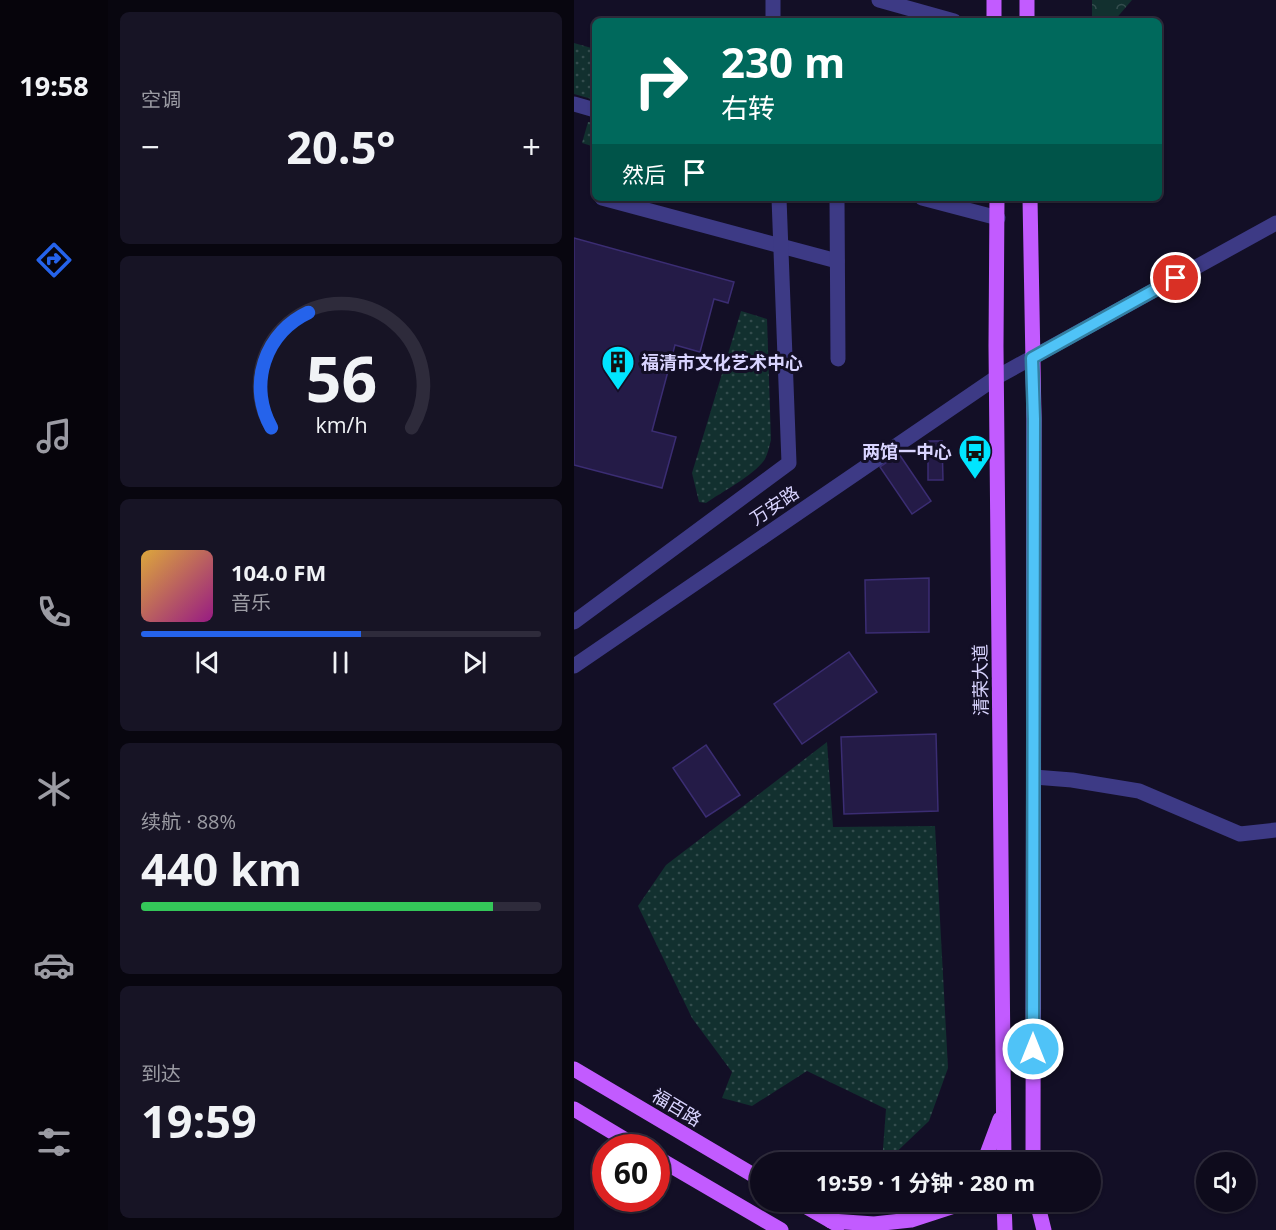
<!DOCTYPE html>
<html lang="zh">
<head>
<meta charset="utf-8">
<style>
  body { margin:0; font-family:"Open Sans","Noto Sans SC",sans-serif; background:#171425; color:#f1f3f6; height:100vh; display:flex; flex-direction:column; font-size:22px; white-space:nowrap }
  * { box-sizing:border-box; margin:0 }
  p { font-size:20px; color:#9b9ba3 }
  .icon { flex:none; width:33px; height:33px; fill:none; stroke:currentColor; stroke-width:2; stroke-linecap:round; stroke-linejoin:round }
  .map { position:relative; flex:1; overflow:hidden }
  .side { display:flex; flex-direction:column; gap:12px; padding:12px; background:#08060f; width:466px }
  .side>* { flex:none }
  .hud { position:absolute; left:18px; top:18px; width:570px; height:183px; border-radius:9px; box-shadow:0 2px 4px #0004,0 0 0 2px #2e2b3b; background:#00695c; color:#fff; overflow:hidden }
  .buttons { position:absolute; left:622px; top:1152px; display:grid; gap:12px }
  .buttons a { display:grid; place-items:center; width:60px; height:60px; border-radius:50%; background:#0e0b1c; box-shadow:0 2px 4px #0004,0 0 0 2px #2e2b3b; font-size:30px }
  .speed { position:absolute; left:18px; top:1134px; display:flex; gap:12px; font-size:30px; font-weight:700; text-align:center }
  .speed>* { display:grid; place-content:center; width:78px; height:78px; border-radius:50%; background:#0e0b1c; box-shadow:0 2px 4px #0004,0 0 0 2px #2e2b3b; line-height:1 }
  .speed .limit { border:9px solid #d22; background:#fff; color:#111 }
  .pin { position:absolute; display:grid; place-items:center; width:51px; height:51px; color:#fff; margin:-26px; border:3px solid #fff; border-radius:50%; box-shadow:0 2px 6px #0007 }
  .me { position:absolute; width:66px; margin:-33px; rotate:0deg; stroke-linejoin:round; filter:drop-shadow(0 0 4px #0008) }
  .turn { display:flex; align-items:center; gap:21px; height:126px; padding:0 30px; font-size:27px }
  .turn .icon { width:78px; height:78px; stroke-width:2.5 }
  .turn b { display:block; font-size:42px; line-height:51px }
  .then { display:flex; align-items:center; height:57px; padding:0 30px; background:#0003; gap:12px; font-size:22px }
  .big { font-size:45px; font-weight:700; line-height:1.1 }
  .side .widget { flex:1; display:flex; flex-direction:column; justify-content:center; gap:9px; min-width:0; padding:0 21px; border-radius:9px; background:#171425 }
  .side .dial { align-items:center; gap:0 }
  .dial svg { height:156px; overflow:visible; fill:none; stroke:#2e2b3b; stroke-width:7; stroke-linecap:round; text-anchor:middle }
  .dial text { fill:#f1f3f6; stroke:none }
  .song { display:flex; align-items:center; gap:18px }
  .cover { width:72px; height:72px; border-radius:9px; background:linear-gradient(135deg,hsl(40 70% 55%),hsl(310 70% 35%)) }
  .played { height:6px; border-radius:3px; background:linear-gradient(90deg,#2563eb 55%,#2e2b3b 55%) }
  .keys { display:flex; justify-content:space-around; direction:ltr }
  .heat { display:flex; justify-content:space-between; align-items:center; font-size:33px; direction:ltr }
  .charge { height:9px; border-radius:4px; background:linear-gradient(90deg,#34c759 88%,#2e2b3b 0) }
  .trip { position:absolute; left:176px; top:1152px; width:351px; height:60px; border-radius:30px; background:#0e0b1c; box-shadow:0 2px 4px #0004,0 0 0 2px #2e2b3b; font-weight:700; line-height:60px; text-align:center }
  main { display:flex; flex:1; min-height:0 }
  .tabs { display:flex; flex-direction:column; width:108px; justify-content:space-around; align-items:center; background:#06040b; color:#9b9ba3 }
  .tabs .icon { width:42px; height:42px }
  .tabs .selected { color:#2563eb }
  .tabs b { font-size:27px; color:#f1f3f6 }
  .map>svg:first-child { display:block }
</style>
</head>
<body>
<main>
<nav class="tabs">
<b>19:58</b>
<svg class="icon selected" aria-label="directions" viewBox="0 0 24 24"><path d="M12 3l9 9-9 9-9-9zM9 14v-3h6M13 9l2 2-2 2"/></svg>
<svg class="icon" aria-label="music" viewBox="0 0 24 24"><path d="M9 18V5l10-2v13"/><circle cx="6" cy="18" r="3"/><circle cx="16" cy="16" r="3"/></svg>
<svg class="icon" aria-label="phone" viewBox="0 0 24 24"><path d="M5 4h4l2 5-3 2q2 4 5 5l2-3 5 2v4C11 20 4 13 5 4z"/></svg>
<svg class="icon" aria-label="climate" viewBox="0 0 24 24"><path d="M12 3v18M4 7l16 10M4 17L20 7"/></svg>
<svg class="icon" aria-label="car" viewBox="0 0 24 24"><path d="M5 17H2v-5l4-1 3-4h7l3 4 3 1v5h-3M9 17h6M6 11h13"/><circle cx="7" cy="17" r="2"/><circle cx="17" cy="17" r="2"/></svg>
<svg class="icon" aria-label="filters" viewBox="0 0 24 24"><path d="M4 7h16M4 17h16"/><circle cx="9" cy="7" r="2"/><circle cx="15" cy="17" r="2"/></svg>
</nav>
<section class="side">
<div class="widget"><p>空调</p>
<div class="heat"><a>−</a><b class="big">20.5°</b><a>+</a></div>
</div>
<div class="widget dial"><svg viewBox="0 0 100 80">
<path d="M14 69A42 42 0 1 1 86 69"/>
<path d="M14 69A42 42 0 0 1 33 10" stroke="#2563eb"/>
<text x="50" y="56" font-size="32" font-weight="700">56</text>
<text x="50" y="72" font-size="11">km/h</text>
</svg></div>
<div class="widget">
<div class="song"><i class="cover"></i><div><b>104.0 FM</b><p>音乐</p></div></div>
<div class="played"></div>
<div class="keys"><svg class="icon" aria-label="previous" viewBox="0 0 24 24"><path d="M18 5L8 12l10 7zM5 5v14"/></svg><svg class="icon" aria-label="pause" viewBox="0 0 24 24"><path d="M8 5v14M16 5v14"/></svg><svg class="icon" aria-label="next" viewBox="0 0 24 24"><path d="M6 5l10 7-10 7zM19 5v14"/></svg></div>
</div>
<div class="widget"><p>续航 · 88%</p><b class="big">440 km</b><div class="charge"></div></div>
<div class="widget"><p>到达</p><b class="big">19:59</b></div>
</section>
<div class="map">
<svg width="702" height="1230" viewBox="0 0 702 1230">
  <defs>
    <pattern id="grass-dots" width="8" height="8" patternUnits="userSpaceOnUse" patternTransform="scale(1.5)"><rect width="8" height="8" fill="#12302f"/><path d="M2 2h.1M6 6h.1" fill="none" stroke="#344d4e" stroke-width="1.8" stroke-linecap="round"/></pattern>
    <pattern id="forest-crowns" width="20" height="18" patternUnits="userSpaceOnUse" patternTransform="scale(1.5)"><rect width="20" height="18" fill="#12302f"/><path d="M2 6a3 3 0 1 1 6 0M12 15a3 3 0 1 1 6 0" fill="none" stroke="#344d4e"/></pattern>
  </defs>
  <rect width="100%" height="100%" fill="#130f26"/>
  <g fill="url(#grass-dots)">
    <polygon points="0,43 21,49 21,100 0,94"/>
    <polygon points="14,122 21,123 21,147 8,143"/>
    <path d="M167 311 193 319 197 440C195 447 194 453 191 459 182 474 148 492 132 503L125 502 118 473Z"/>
    <polygon points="253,742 259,827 361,826 374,1068 355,1121 312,1162 308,1162 312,1109 233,1071 178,1106 148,1098 158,1072 118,1018 64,906 92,865"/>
  </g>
  <polygon fill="url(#forest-crowns)" points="518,0 558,0 540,21 518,21"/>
  <g fill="#241b47" stroke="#3b2d73" stroke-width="1.5">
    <polygon points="0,238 160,282 154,303 140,299 126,352 101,345 78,431 102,437 88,488 0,465"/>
    <polygon points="354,441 368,441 369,480 354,480"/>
    <polygon points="325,454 357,501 338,514 306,467"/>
    <polygon points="355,578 355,632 292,633 291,580"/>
    <polygon points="275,652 303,692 228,744 200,704"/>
    <polygon points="362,734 364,811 270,814 267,737"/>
    <polygon points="132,745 166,795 132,817 99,768"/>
  </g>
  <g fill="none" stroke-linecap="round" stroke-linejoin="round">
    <g stroke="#3d3a85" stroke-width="15">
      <polyline points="199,0 199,21"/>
      <polyline points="305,0 380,21"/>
      <polyline points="0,104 21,110"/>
      <polyline points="28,198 263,261"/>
      <polyline points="263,198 264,359"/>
      <polyline points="348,198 424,218"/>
      <polyline points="0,622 215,463 205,198"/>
      <polyline points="0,666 423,377 702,223"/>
      <polyline points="460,777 498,780 565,791 666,834 702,830"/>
    </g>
    <g stroke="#c25bff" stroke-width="15">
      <polyline points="420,0 420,21"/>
      <polyline points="453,0 453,21"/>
      <polyline points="423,198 422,346 430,1162"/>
      <polyline points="456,198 460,419 459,1162"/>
      <polyline points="0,1069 186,1179"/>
      <polyline points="0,1109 65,1148"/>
      <polyline points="82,1157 207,1230"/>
      <polyline points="410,1162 426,1119"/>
      <polyline points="224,1202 264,1225"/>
      <polyline points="430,1202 431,1230"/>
      <polyline points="463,1202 470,1230"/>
      <polyline points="257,1221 300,1224 337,1220 383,1205 385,1202"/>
    </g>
  </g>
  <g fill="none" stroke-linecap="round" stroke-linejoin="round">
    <g stroke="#337fa1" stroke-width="15">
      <polyline id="route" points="459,1049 460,419 458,358 602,278"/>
    </g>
    <use href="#route" stroke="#4fc3f7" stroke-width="10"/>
  </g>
  <defs>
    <g id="building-pin" transform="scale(1.725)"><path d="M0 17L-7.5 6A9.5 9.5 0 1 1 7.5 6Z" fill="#00e5ff" stroke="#130f26"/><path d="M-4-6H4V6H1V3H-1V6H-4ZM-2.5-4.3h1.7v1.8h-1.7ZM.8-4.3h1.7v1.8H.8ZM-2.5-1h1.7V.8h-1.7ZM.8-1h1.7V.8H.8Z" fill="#111"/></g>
    <g id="bus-pin" transform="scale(1.725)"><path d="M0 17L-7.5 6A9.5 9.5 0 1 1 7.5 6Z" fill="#00e5ff" stroke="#130f26"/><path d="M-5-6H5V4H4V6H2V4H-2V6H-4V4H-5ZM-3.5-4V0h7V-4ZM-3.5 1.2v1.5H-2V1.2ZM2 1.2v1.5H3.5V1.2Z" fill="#111"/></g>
  </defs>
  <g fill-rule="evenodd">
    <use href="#building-pin" x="44" y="362"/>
    <use href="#bus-pin" x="401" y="451"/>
  </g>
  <g text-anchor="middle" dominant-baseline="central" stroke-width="6" stroke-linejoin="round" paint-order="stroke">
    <g font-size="18" font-weight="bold" fill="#d9d4ff" stroke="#130f26" text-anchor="start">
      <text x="67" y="362">福清市文化艺术中心</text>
      <text x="378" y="451" text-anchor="end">两馆一中心</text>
    </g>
    <g font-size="18" fill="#d9d4ff" stroke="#130f26">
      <text transform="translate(200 505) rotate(-34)">万安路</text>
      <text transform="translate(406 680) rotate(-91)">清荣大道</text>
      <text transform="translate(103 1107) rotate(31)">福百路</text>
    </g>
  </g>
</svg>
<div class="buttons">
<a><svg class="icon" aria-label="sound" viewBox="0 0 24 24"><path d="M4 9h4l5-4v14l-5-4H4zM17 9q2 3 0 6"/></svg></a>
</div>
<div class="speed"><div class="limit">60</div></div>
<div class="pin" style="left:602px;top:278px;background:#d93025"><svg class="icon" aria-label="arrive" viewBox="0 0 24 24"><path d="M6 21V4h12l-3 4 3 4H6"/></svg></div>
<svg class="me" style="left:459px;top:1049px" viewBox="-20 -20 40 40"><circle r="17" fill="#4fc3f7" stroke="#fff" stroke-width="3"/><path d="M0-11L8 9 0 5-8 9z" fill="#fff"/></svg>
<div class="trip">19:59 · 1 分钟 · 280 m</div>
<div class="hud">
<div class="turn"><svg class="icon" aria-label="right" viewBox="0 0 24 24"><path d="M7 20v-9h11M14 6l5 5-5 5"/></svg><div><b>230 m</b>右转</div></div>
<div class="then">然后<svg class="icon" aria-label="arrive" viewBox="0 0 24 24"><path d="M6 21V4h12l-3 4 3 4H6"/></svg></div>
</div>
</div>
</main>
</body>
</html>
